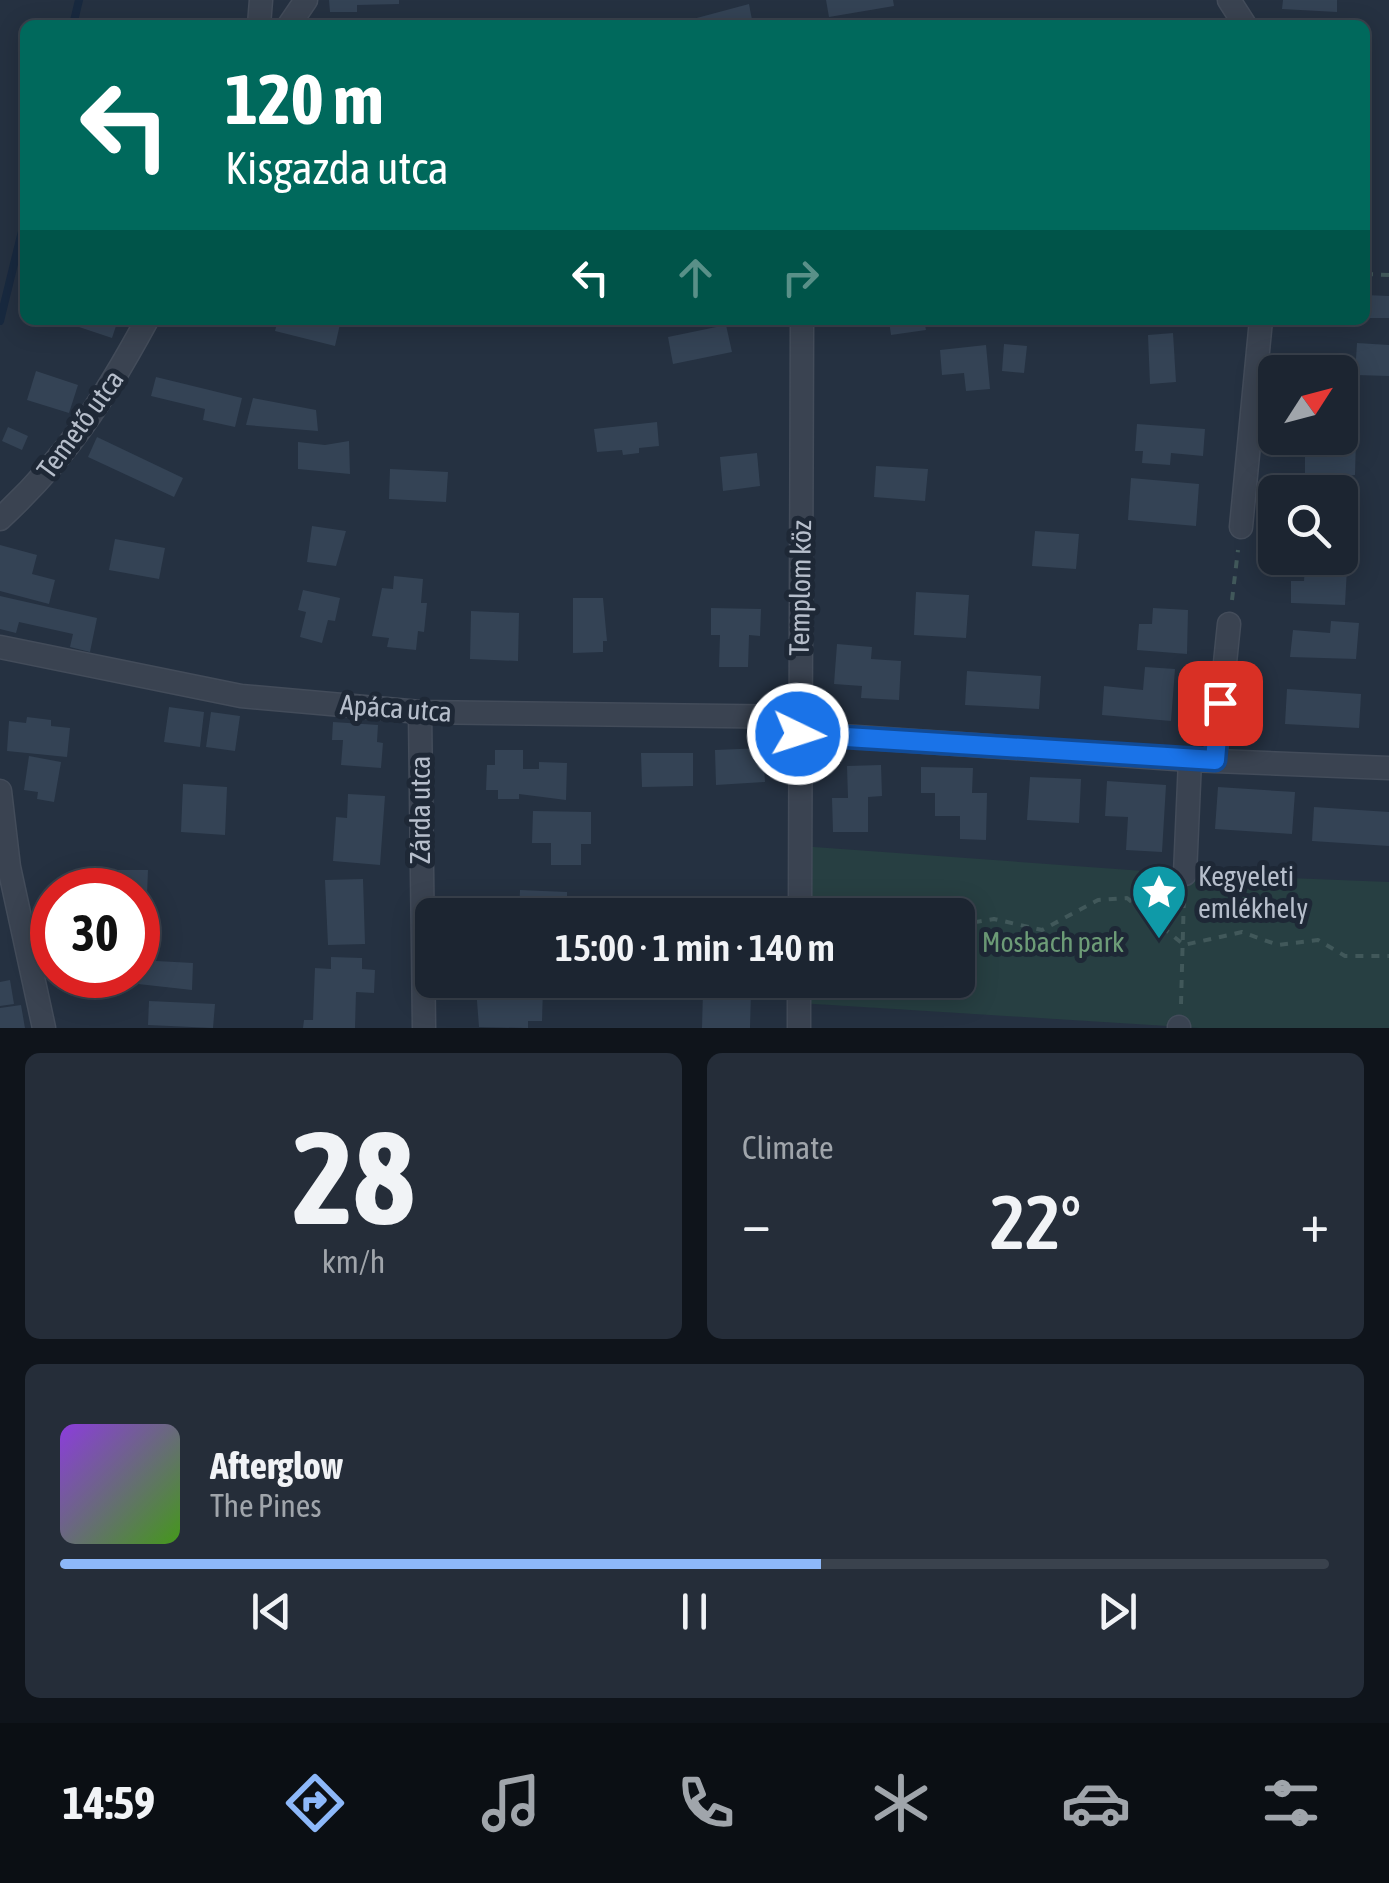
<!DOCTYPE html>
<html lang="en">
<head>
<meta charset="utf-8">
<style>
  body { margin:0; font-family:"Asap Condensed",sans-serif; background:#252d39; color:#f1f3f6; height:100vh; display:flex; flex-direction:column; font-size:38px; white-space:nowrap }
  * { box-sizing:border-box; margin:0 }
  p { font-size:32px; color:#a0a5ab }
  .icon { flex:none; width:55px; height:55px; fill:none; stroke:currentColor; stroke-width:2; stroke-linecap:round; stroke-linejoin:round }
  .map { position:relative; height:1028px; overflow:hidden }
  .sheet { display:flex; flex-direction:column; gap:25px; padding:25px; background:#0f141b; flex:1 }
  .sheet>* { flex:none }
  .banner { position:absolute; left:20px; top:20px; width:1350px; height:305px; border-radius:15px; box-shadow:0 5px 25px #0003,0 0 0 2px #3a424d; background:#00695c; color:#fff; overflow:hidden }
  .needle { width:65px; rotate:54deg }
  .controls { position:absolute; left:1258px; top:355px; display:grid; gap:20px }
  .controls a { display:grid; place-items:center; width:100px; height:100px; border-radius:15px; background:#1c2531; box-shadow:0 5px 25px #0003,0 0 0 2px #3a424d; font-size:50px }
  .speed { position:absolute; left:30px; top:868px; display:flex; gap:20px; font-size:50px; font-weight:700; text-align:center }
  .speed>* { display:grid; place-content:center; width:130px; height:130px; border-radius:50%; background:#1c2531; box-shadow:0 5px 25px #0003,0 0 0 2px #3a424d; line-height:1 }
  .speed .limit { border:15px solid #d22; background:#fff; color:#111 }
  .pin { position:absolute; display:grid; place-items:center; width:85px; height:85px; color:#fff; margin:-42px; border-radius:20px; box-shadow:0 5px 15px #0006 }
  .me { position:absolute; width:110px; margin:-55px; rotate:94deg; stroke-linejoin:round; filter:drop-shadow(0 0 8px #0008) }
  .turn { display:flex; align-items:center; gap:35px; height:210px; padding:0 40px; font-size:45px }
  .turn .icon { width:130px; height:130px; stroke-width:2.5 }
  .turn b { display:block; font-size:70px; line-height:85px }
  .lanes { display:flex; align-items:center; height:95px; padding:0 40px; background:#0003; justify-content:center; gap:50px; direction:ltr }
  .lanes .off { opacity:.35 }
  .big { font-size:75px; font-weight:600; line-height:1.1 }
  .sheet .card { flex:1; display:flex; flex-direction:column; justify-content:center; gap:15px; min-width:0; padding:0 35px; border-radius:15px; background:#252d39 }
  .sheet .dial { align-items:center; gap:0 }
  .dial b { font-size:130px; line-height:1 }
  .song { display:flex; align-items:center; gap:30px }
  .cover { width:120px; height:120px; border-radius:15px; background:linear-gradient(135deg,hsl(270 70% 55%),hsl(100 70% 35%)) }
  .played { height:10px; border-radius:5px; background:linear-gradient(90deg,#8db8f9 60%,#3a424d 60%) }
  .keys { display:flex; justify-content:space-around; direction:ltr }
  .heat { display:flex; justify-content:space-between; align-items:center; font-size:55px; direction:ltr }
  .sheet .tiles { flex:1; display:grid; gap:25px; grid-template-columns:1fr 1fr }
  .card:last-child { grid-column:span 2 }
  .trip { position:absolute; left:415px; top:898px; width:560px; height:100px; border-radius:15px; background:#1c2531; box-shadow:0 5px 25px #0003,0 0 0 2px #3a424d; font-weight:600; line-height:100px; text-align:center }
  .tab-bar { display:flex; height:160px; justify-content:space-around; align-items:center; background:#0b0f14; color:#a0a5ab }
  .tab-bar .icon { width:70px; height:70px }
  .tab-bar .on { color:#8db8f9 }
  .tab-bar b { font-size:45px; color:#f1f3f6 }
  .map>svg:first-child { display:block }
</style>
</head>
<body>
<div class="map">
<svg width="1389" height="1028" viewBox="0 0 1389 1028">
  <rect width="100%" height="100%" fill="#253141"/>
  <polygon fill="#273f42" points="800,846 1185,874 1389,882 1389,1028 1199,1028 799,1003 799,980 958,980 958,915 800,915"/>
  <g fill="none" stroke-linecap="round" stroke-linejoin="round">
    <g stroke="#18293f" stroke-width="8">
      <polyline points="73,25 79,0"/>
      <polyline points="0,321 25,219"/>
    </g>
  </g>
  <g fill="#344355">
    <polygon points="329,0 399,0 399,4 357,5 357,12 330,12"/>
    <polygon points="826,0 893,0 894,6 829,17"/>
    <polygon points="1283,0 1337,0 1337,12 1282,9"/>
    <polygon points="749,4 753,25 695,25 693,19"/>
    <polygon points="1365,295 1389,296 1389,318 1365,318"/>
    <polygon points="58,320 118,320 112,338"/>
    <polygon points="278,320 341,320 335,346 275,331"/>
    <polygon points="889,320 924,320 926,330 891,335"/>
    <polygon points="726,325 732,352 673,364 668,337"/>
    <polygon points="1173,333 1176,382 1150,384 1148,335"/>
    <polygon points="1357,343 1389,345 1389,376 1355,375"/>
    <polygon points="1004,344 1027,346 1024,373 1002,371"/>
    <polygon points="986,345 990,389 966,391 964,373 942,375 940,350"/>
    <polygon points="36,371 78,385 69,413 27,400"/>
    <polygon points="156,377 242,398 235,427 203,420 205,409 151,396"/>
    <polygon points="253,398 316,410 318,431 246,425"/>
    <polygon points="657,422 659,446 639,448 639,453 623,455 622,450 597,452 594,429"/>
    <polygon points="1137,424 1205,429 1203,456 1171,453 1170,465 1142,463 1143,451 1135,451"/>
    <polygon points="8,427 28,436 22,450 2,441"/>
    <polygon points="97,437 183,478 174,497 88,457"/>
    <polygon points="1318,438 1356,439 1355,475 1317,479 1318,474 1305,474 1305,448 1318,449"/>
    <polygon points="349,441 350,474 298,469 298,442 325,445"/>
    <polygon points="757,453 760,486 723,491 720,457"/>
    <polygon points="876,466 928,469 925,501 874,497"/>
    <polygon points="390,469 448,472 446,502 389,499"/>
    <polygon points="1131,478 1199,484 1196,526 1128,520"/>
    <polygon points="312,526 346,531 336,566 307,562"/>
    <polygon points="1035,531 1079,534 1076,569 1032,566"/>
    <polygon points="115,539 165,548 159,579 109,570"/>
    <polygon points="0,545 37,555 32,574 55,580 49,604 0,591"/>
    <polygon points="1305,566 1347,568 1345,605 1291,603 1291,581 1304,581"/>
    <polygon points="394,576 423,579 421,603 427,603 424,632 418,631 416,650 387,647 389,638 372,636 382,588 393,589"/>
    <polygon points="303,590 340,598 335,621 328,620 322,643 300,637 306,612 298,610"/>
    <polygon points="916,592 969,595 966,638 914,635"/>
    <polygon points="0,596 97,618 90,652 70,647 73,634 19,622 16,633 0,629"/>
    <polygon points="573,598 603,598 607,641 603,641 603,652 573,653"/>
    <polygon points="711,608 761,609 760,636 749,635 748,667 719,667 720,635 711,635"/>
    <polygon points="1153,608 1188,610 1187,654 1137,650 1139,624 1152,624"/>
    <polygon points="471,611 519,613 518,661 470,659"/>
    <polygon points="1331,621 1359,623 1356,659 1290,657 1293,630 1330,633"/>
    <polygon points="837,644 872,647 871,659 901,661 899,700 861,698 862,686 834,684"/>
    <polygon points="1145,667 1175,669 1171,721 1102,715 1104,686 1143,690"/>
    <polygon points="967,671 1041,676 1039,709 965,705"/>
    <polygon points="1287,689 1361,694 1359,728 1285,724"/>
    <polygon points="169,707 204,712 200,747 164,742"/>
    <polygon points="211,712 240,716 235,751 206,747"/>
    <polygon points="27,717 51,720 51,726 70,728 67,757 7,751 9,721 26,723"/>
    <polygon points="333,722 378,725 377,742 383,743 381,768 341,765 343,740 332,740"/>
    <polygon points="763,748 765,782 716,785 715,750"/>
    <polygon points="495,750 523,750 523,769 539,769 539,762 567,763 566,800 519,794 519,799 498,799 498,790 486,790 487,765 495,765"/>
    <polygon points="641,753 693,753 693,786 642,787"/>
    <polygon points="29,756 61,762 54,802 37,799 38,792 24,790"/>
    <polygon points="881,765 882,796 868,797 868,832 833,832 832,798 848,798 847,766"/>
    <polygon points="921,767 973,768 972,793 987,793 986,840 960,839 960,816 935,816 935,793 921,793"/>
    <polygon points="1030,777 1081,779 1079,823 1027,820"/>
    <polygon points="1107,781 1166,785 1162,852 1126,850 1128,817 1105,816"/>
    <polygon points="183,784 227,787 225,835 181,832"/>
    <polygon points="1218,787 1295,792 1292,834 1215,829"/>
    <polygon points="348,794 385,796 380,865 333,861 336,817 347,818"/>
    <polygon points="1314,807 1389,812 1389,846 1312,841"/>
    <polygon points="533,811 591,812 591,844 581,844 581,865 551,865 551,843 532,843"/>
    <polygon points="91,870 148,870 147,895 144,895 145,937 138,937 138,890 91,890"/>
    <polygon points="363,879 365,944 328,945 325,880"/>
    <polygon points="520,890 567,892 567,915 519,915"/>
    <polygon points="331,957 362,958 362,969 375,970 374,993 356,992 355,1028 303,1028 304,1020 313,1020 315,968 331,969"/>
    <polygon points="138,960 193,963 192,990 129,983 129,975 138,975"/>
    <polygon points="10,980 14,1004 0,1006 0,982"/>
    <polygon points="480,980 529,980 529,988 543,988 542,1021 528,1021 528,1028 479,1027 476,988 480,989"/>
    <polygon points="703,991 751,992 750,1028 702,1028"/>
    <polygon points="149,1001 215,1004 213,1028 148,1025"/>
    <polygon points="21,1005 25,1028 0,1028 0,1008"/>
  </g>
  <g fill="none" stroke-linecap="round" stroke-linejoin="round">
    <g stroke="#434c5a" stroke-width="25">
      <g id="minor">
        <polyline points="1229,0 1245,25"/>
        <polyline points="259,25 261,0"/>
        <polyline points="289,25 306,0"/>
        <path d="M0 519C68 456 103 401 147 320"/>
        <polyline points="1241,527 1261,320"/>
        <polyline points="0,647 241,696 420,712 798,717"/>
        <polyline points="420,712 424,1028"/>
        <polyline points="798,733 1190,760 1389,768"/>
        <polyline points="1215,760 1229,624"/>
        <polyline points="0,791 9,867 44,1028"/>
        <polyline points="1185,874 1190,760"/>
        <polyline points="800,915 802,320"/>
        <polyline points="799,1028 799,980"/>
        <polyline points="1179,1028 1179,1027"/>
      </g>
    </g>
    <g stroke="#41585a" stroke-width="4" stroke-dasharray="8 8" stroke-linecap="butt">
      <polyline points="1365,274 1389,275"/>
      <polyline points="1232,600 1238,550"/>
      <polyline points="821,906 845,909 854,915"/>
      <polyline points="958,925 994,919 1042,930 1098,900 1127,898 1184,945 1242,932 1278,945 1318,940 1345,956 1389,956"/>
      <polyline points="1181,1004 1184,894"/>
    </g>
    <use href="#minor" stroke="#3a4351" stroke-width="22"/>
  </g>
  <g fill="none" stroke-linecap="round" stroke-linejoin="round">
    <g stroke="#114b97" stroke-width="25">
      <polyline id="route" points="798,734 1215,760 1220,703"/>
    </g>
    <use href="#route" stroke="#1a73e8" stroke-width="18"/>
  </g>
  <defs>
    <g id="sight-pin" transform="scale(2.875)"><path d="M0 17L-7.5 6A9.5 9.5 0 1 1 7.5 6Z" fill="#0f9aa8" stroke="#1e2836"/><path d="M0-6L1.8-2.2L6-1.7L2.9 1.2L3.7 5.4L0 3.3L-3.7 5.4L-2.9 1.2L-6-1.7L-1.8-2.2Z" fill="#fff"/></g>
  </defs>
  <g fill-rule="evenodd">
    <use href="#sight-pin" x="1159" y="892"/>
  </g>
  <g text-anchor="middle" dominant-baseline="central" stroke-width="10" stroke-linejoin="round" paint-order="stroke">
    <g font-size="28" fill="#b6becb" stroke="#1e2836">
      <text transform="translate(80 424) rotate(-54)">Temető utca</text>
      <text transform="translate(800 588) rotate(-89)">Templom köz</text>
      <text transform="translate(396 708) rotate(4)">Apáca utca</text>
      <text transform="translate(420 810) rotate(-90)">Zárda utca</text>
    </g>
    <g font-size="28" fill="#b6becb" stroke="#1e2836" text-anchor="start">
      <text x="1198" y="876">Kegyeleti<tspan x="1198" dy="32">emlékhely</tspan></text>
    </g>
    <g font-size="28" fill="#6d9c77" stroke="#1e2836">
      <text x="1053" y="942">Mosbach park</text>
    </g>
  </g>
</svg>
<div class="controls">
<a><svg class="needle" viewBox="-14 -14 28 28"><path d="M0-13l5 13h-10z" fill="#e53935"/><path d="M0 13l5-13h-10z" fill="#a0a5ab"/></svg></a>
<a><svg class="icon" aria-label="search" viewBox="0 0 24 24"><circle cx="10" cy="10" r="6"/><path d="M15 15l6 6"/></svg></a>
</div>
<div class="speed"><div class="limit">30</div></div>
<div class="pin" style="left:1220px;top:703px;background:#d93025"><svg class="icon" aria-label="arrive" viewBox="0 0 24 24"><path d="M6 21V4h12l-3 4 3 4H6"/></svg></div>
<svg class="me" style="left:798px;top:734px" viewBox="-20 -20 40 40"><circle r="17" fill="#1a73e8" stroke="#fff" stroke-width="3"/><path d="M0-11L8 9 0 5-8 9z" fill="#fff"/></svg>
<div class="trip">15:00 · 1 min · 140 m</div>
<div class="banner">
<div class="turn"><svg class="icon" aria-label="left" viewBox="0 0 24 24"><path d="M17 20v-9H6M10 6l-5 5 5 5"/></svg><div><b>120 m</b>Kisgazda utca</div></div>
<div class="lanes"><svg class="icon" aria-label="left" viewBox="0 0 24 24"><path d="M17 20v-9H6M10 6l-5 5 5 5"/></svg><svg class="icon off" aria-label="ahead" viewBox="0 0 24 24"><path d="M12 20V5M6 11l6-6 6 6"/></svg><svg class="icon off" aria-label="right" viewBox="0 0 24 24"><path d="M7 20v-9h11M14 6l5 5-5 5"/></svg></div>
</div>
</div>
<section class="sheet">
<div class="tiles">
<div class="card dial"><b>28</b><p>km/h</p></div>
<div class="card"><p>Climate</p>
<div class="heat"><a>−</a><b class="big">22°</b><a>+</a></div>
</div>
<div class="card">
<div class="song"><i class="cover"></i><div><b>Afterglow</b><p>The Pines</p></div></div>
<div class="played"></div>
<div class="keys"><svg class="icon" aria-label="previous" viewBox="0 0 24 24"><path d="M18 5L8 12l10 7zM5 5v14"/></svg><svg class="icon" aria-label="pause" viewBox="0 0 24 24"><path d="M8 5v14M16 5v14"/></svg><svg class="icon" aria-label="next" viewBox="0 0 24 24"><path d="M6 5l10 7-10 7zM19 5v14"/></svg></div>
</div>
</div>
</section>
<nav class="tab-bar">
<b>14:59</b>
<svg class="icon on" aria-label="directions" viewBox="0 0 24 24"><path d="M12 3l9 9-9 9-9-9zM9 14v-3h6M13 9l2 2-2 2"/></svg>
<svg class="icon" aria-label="music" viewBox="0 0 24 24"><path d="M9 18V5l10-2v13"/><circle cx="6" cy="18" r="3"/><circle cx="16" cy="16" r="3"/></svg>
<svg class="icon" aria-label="phone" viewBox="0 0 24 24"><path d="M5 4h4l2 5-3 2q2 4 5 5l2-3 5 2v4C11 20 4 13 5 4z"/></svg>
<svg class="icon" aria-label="climate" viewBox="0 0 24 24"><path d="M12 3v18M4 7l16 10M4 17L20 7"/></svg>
<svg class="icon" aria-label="car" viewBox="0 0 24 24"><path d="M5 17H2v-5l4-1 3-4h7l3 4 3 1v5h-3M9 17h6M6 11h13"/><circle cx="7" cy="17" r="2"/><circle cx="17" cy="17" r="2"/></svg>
<svg class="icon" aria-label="filters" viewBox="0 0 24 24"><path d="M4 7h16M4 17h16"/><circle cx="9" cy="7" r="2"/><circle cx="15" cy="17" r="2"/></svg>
</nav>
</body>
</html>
